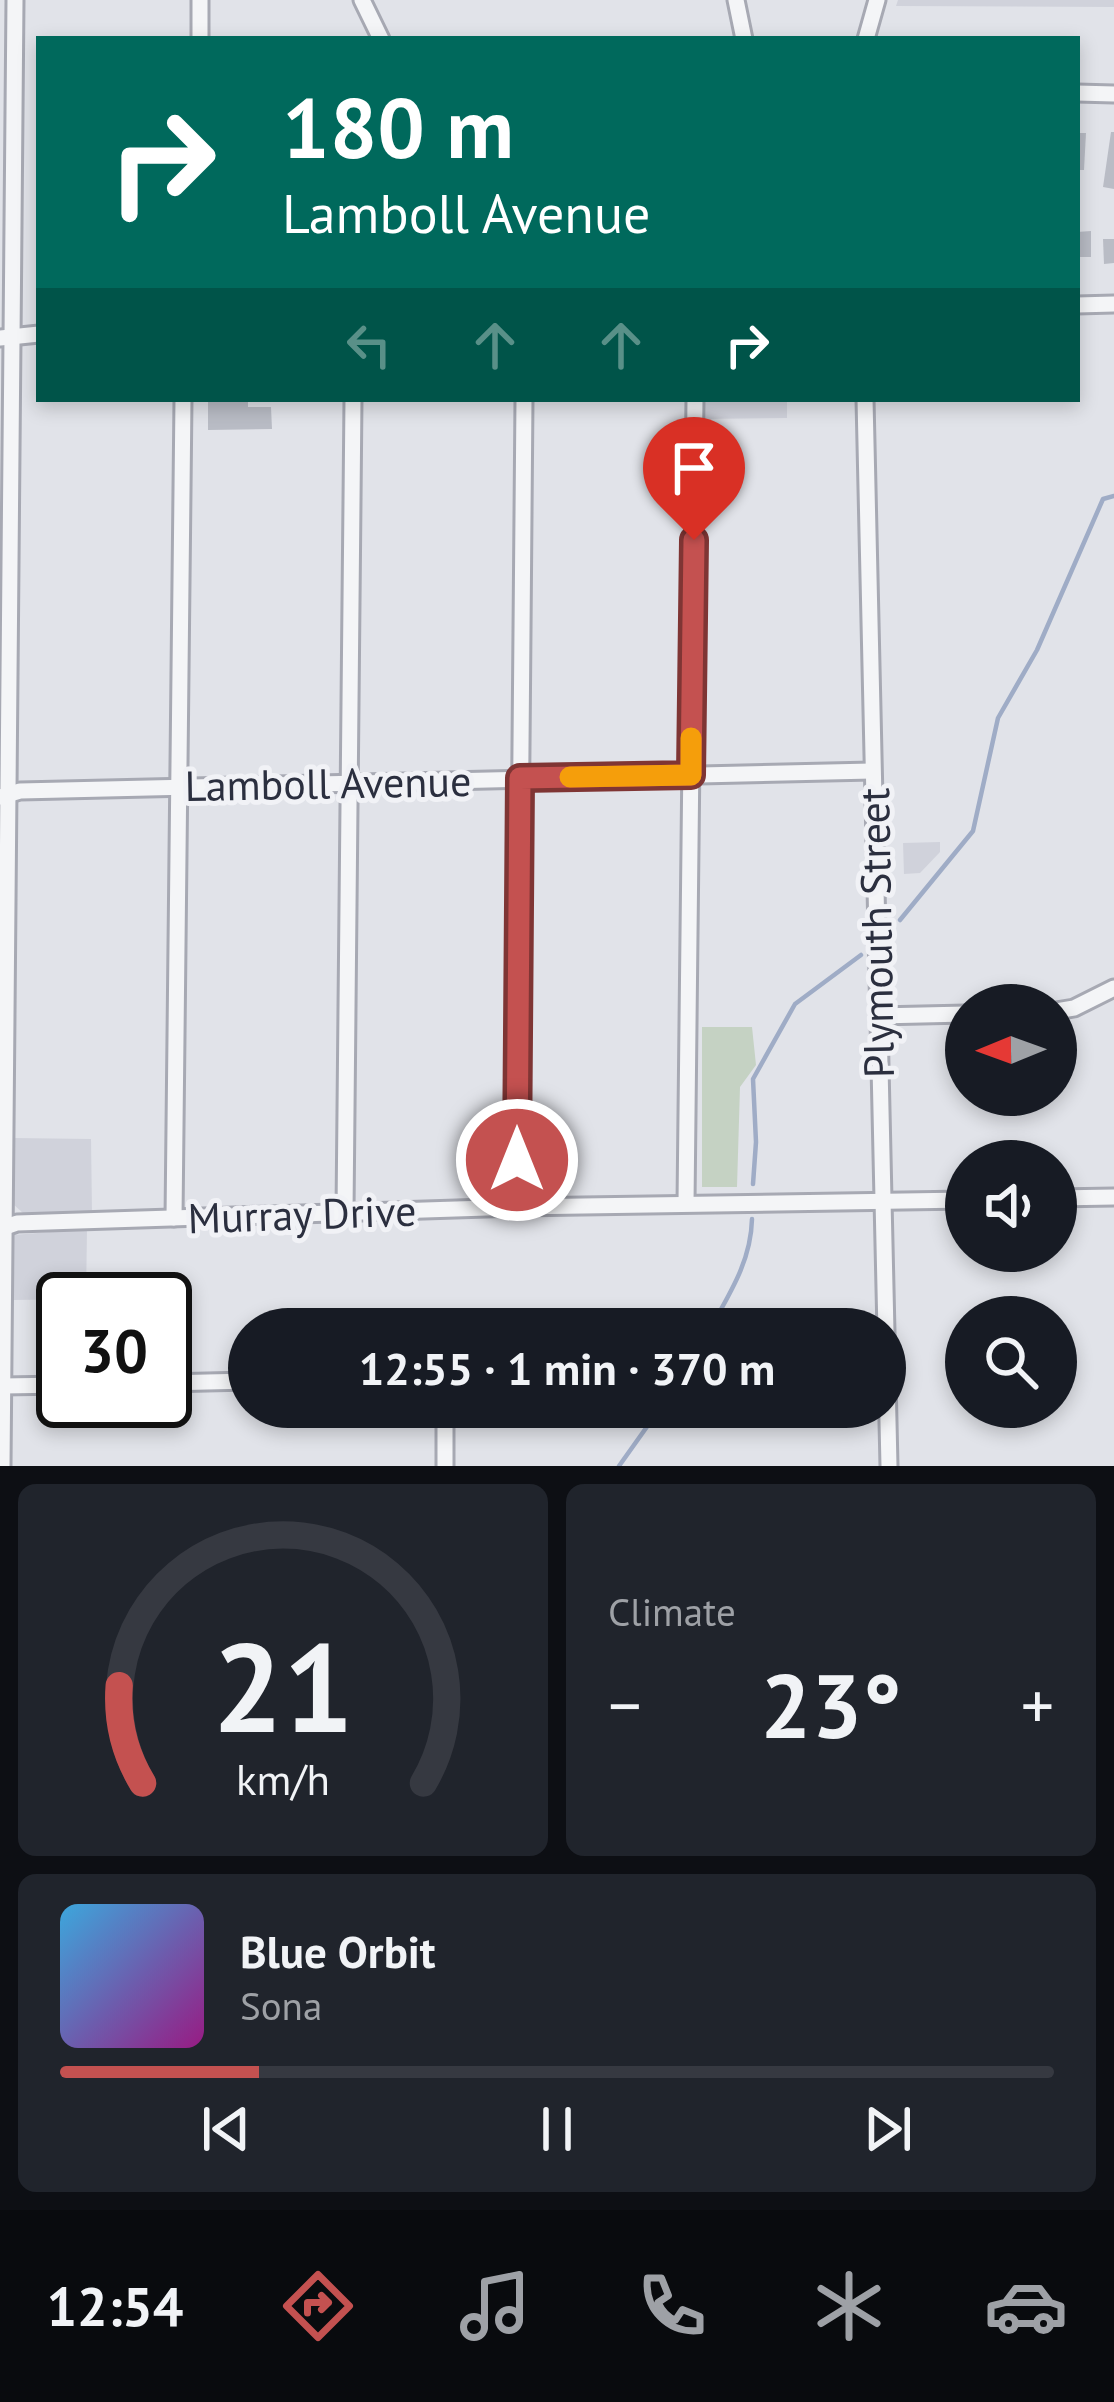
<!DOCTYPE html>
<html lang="en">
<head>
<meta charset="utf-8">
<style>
  body { margin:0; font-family:"PT Sans",sans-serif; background:#20242c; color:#f1f3f6; height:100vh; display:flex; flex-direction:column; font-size:45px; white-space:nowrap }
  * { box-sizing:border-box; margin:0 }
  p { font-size:39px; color:#9ea1a6 }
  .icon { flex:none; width:66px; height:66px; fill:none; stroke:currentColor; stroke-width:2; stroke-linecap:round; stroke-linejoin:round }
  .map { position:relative; height:1466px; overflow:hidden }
  .side { display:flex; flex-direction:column; gap:18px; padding:18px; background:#0d0f14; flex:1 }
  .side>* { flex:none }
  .hud { position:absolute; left:36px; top:36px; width:1044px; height:366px; border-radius:0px; box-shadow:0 6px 18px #0003; background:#00695c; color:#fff; overflow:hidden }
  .needle { width:78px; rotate:269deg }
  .controls { position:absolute; left:945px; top:984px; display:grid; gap:24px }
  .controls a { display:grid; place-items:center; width:132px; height:132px; border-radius:50%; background:#171b24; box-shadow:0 6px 18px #0003; font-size:60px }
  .speed { position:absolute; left:36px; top:1272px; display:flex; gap:24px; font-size:60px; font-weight:700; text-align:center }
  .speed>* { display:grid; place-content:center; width:156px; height:156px; border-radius:50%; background:#171b24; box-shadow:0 6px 18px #0003; line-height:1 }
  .speed .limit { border:6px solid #111; border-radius:18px; background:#fff; color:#111 }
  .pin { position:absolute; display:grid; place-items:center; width:102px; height:102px; color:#fff; margin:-123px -51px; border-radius:50% 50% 50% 0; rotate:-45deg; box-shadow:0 0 12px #0007 }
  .pin .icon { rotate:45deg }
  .me { position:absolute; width:132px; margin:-66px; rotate:0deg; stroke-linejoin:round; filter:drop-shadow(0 0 9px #0008) }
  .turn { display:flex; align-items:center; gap:42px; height:252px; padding:0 48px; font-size:54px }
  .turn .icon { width:156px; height:156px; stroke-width:2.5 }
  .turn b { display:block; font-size:84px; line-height:102px }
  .lanes { display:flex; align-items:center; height:114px; padding:0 48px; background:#0003; justify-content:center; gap:60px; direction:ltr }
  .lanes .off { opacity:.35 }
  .big { font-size:90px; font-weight:800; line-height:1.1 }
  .side .card { flex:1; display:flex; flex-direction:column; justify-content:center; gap:18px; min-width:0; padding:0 42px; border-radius:18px; background:#20242c }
  .side .dial { align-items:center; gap:0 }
  .dial svg { height:312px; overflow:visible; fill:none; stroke:#363941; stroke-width:7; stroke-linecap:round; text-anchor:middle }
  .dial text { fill:#f1f3f6; stroke:none }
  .song { display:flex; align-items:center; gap:36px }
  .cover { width:144px; height:144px; border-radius:18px; background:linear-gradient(135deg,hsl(200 70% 55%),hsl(310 70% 35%)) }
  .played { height:12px; border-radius:6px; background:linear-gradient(90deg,#c45150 20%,#363941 20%) }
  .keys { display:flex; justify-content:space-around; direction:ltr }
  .heat { display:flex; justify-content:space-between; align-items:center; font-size:66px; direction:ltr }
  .side .tiles { flex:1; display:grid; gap:18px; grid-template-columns:1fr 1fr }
  .card:last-child { grid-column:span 2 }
  .trip { position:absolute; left:228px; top:1308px; width:678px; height:120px; border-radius:60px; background:#171b24; box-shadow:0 6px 18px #0003; font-weight:800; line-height:120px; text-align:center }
  .tabs { display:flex; height:192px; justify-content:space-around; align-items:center; background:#090b0e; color:#9ea1a6 }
  .tabs .icon { width:84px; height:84px }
  .tabs .selected { color:#c45150 }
  .tabs b { font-size:54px; color:#f1f3f6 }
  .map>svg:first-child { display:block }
</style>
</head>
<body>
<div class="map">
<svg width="1114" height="1466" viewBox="0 0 1114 1466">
  <rect width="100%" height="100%" fill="#e1e3e9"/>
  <g fill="#d0d2db">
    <polygon points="898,0 1114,0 1114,7 896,6"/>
    <polygon points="701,399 787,399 787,418 700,419"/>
    <polygon points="940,842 940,852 920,873 904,874 903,843"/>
    <polygon points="13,1138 91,1139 92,1213 23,1213 12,1203"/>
    <polygon points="87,1229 86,1299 13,1300 13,1235"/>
  </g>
  <polygon fill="#c5d2c3" points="702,1027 752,1027 756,1065 740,1087 737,1187 702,1187"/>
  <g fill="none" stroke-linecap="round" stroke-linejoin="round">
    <g stroke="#9facc6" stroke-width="4.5">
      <polyline points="900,920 973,831 998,718 1037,650 1103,499 1114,496"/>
      <polyline points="753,1184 756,1142 753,1079 795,1004 861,955"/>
      <path d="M710 1329C730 1293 751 1261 752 1219"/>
      <polyline points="619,1466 661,1407"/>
    </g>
  </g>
  <g fill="#b9bcc5">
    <polygon points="1111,132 1114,132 1114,189 1103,187"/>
    <polygon points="1077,133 1086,133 1084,170 1077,170"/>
    <polygon points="1091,231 1091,257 1077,257 1077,232"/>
    <polygon points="1103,239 1114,239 1114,263 1104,264"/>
    <polygon points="208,399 248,399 248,407 271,407 272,429 208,430"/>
  </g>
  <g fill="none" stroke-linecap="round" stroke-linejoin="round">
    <g stroke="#a7a9b3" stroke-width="21">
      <g id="minor">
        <polyline points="362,0 381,39"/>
        <polyline points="736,0 744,39"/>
        <polyline points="200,39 200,0"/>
        <polyline points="866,39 877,0"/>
        <polyline points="1077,93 1114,94"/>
        <polyline points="1077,305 1114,304"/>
        <polyline points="0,338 39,334"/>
        <polyline points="865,399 889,1466"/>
        <polyline points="0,797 20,791 872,771"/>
        <polyline points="1056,1011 1074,1008 1114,988"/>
        <polyline points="878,1016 966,1014"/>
        <polyline points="1056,1198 1114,1197"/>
        <polyline points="686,1203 695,399"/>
        <polyline points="517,1207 524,399"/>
        <polyline points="345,1212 353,399"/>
        <polyline points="174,1218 183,399"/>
        <polyline points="0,1229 17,1223 517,1207 966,1200"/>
        <polyline points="165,1383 249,1381"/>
        <polyline points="3,1386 63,1385"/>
        <polyline points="2,1466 15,0"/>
        <polyline points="445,1466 445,1407"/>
      </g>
    </g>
    <use href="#minor" stroke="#f4f5f7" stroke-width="15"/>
  </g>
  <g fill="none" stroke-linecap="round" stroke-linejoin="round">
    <g stroke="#7f3534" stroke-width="30">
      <polyline id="route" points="517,1160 520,778 691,775 694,540"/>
    </g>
    <use href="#route" stroke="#c45150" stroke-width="21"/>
    <polyline stroke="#f59e0b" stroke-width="21" points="570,777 691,775 691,738"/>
  </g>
  <g text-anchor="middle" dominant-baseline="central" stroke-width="10" stroke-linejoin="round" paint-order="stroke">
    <g font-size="42" fill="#2b2f3f" stroke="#f1f2f6">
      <text transform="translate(328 783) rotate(-1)">Lamboll Avenue</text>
      <text transform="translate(876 933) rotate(-91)">Plymouth Street</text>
      <text transform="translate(302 1214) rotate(-2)">Murray Drive</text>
    </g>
  </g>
</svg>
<div class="controls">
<a><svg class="needle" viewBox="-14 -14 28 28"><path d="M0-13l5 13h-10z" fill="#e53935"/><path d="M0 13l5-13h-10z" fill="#9ea1a6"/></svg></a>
<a><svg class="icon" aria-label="sound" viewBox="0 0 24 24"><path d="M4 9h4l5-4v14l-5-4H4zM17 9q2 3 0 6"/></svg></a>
<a><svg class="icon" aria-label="search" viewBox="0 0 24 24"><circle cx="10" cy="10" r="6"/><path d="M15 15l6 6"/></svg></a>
</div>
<div class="speed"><div class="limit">30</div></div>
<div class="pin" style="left:694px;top:540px;background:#d93025"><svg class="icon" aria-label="arrive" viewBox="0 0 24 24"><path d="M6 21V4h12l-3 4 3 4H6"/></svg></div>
<svg class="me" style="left:517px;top:1160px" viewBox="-20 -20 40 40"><circle r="17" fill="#c45150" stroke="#fff" stroke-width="3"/><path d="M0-11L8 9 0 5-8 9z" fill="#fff"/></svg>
<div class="trip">12:55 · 1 min · 370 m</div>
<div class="hud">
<div class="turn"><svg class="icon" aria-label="right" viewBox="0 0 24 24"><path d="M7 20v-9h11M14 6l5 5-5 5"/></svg><div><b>180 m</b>Lamboll Avenue</div></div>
<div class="lanes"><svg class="icon off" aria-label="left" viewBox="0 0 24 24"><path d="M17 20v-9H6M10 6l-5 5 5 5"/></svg><svg class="icon off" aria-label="ahead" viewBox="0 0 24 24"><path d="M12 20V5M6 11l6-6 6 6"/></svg><svg class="icon off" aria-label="ahead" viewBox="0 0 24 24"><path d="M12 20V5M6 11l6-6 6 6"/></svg><svg class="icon" aria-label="right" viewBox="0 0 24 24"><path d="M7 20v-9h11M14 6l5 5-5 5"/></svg></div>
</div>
</div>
<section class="side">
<div class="tiles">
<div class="card dial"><svg viewBox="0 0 100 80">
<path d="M14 69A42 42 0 1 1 86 69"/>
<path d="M14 69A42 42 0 0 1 8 44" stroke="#c45150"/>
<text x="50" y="56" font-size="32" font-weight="700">21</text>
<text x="50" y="72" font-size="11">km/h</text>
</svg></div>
<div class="card"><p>Climate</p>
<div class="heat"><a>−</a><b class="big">23°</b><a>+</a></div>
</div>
<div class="card">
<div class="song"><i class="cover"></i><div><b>Blue Orbit</b><p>Sona</p></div></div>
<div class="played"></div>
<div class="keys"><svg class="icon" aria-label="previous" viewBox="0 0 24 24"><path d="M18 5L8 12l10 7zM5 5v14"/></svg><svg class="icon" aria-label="pause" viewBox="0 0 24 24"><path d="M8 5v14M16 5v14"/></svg><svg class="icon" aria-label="next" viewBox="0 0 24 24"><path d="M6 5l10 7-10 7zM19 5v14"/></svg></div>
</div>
</div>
</section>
<nav class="tabs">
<b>12:54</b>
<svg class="icon selected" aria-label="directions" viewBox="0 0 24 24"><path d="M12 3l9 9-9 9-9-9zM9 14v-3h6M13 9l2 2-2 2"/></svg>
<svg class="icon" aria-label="music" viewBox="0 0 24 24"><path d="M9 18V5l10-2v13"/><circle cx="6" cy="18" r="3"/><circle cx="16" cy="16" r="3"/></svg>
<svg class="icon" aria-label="phone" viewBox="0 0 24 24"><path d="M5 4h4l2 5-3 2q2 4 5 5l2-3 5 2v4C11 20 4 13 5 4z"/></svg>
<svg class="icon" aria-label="climate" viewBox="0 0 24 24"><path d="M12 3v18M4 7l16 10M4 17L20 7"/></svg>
<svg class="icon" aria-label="car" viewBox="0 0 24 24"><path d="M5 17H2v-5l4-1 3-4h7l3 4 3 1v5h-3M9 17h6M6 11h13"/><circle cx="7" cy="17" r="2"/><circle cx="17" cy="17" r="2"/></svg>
</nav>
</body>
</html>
